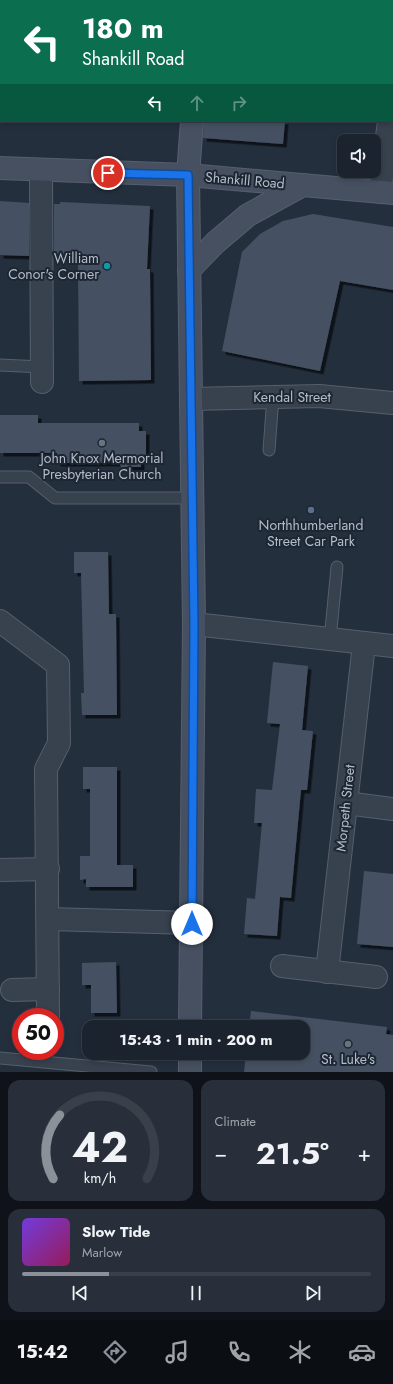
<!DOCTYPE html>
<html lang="en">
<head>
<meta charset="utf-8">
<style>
  body { margin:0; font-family:Jost,sans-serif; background:#282f3a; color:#f1f3f6; height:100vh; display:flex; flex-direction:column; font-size:15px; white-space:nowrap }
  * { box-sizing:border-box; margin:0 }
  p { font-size:13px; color:#a0a4aa }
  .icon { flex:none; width:22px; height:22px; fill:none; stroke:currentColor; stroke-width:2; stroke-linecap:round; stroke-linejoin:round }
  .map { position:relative; height:1072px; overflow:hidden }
  .details { display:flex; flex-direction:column; gap:8px; padding:8px; background:#0f1319; flex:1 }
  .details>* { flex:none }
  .hud { position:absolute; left:0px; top:0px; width:393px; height:122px; box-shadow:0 2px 6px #0003,0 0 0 1px #39404a; background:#0b6e4f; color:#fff; overflow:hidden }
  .tools { position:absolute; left:337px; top:134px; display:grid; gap:8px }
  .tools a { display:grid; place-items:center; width:44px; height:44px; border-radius:8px; background:#1b232e; box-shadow:0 2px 6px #0003,0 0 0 1px #39404a; font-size:20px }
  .speed { position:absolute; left:12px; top:1008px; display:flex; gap:8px; font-size:20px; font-weight:700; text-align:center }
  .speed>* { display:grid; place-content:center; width:52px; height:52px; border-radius:50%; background:#1b232e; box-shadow:0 2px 6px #0003,0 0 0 1px #39404a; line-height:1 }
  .speed .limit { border:6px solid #d22; background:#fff; color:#111 }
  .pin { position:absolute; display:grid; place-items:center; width:34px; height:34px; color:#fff; margin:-17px; border:2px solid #fff; border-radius:50%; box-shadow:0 1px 4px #0007 }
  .me { position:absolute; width:44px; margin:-22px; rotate:0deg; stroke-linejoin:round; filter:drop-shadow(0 0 3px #0008) }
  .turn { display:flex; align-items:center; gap:14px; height:84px; padding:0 16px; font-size:18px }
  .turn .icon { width:52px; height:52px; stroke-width:2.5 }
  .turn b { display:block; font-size:28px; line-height:34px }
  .lanes { display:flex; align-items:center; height:38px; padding:0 16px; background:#0003; justify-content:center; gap:20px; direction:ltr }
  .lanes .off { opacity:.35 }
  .big { font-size:30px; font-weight:700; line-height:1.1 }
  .details .card { flex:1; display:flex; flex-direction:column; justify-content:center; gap:6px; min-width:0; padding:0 14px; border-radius:12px; background:#282f3a }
  .details .dial { align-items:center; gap:0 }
  .dial svg { height:104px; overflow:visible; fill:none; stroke:#39404a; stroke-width:7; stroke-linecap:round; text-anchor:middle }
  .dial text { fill:#f1f3f6; stroke:none }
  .song { display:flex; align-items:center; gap:12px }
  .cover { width:48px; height:48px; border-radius:6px; background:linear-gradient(135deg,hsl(260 70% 55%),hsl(330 70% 35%)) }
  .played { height:4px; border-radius:2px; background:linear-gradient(90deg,#8c9099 25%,#39404a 25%) }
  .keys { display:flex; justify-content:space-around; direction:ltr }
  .heat { display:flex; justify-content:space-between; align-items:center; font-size:22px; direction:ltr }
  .details .tiles { flex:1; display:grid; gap:8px; grid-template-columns:1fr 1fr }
  .card:last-child { grid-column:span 2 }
  .trip { position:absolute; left:82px; top:1020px; width:228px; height:40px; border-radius:12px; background:#1b232e; box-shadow:0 2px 6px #0003,0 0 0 1px #39404a; font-weight:700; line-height:40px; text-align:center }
  .tabs { display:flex; height:64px; justify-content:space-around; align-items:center; background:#0b0e12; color:#a0a4aa }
  .tabs .icon { width:28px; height:28px }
  .tabs .active { color:#8c9099 }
  .tabs b { font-size:18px; color:#f1f3f6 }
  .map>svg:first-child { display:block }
</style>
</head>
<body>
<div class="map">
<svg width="393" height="1072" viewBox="0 0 393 1072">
  <defs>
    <filter id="shadow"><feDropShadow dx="3.5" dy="3.5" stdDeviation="0" flood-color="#0009"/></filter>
  </defs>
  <rect width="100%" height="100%" fill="#242f3e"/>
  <g fill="#455162" filter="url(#shadow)">
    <polygon points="204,121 285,121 283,144 203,138"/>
    <polygon points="0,201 29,203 29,256 0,255"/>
    <polygon points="60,202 150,206 147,269 150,269 151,380 79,381 78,258 54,257 54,204 60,204"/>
    <polygon points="313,214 393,227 393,290 340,281 320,371 222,351 242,252 260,234 283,221"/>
    <polygon points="0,415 38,415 38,423 139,423 139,431 146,431 146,455 141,455 141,467 121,467 120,463 57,463 57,453 0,453"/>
    <polygon points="74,552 108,552 109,614 116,614 117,715 82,715 81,693 84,693 81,573 74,573"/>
    <polygon points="273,662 308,666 302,730 313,731 307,790 301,790 291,898 280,897 277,936 244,934 247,898 255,899 262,823 254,823 256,789 272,790 280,724 267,723"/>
    <polygon points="83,767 117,767 117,865 133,865 133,887 86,887 86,879 80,880 80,856 90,856 90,789 83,789"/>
    <polygon points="364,871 393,874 393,947 357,944"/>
    <polygon points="116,962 117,1013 91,1013 91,985 82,985 82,963"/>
    <polygon points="251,1011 387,1027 386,1034 393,1035 393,1072 244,1072 246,1053 303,1053 303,1027 249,1027"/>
  </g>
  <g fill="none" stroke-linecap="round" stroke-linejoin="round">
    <g stroke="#565f6c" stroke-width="13">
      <g id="lane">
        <polyline points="0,365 42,367"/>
        <polyline points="269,450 273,397"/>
        <polyline points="0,477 29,477 55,498 192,498"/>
        <polyline points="330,640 337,567"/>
        <polyline points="0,1058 151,1072"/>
      </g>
    </g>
    <g stroke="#565f6c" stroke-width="24">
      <g id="street">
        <polyline points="392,97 393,89"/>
        <polyline points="41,170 42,382"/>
        <polyline points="380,192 389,121"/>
        <polyline points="191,399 319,396 393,403"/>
        <polyline points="0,621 58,665 59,743 46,769 48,1017"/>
        <polyline points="194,624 393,646"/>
        <polyline points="346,803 393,809"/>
        <polyline points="0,870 48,869"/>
        <polyline points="48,919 192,923"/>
        <polyline points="282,966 376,977"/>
        <polyline points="327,972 364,644"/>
        <polyline points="12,990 48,989"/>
      </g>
    </g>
    <g stroke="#565f6c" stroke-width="24">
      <g id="secondary">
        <polyline points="201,1 202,0"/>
        <polyline points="0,168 188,175 393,193"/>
        <polyline points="189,270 215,243 248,215 303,185"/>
        <polyline points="190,1027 194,624 188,175 192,121"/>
        <polyline points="190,1072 190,1053"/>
      </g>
    </g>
    <use href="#lane" stroke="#38414e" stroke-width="11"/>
    <use href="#street" stroke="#38414e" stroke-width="22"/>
    <use href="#secondary" stroke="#465061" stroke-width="22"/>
  </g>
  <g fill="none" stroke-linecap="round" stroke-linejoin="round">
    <g stroke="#114b97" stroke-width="10">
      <polyline id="route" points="108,173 188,175 194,624 192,924"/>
    </g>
    <use href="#route" stroke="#1a73e8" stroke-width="7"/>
  </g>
  <circle fill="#0f9aa8" stroke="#1d2633" stroke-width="1.5" cx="107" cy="266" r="4"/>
  <g fill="#6b7280" stroke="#1d2633" stroke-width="1.5">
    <circle cx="102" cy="443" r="4"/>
    <circle cx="348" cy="1044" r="4"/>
  </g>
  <circle fill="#5c6f8a" stroke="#1d2633" stroke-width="1.5" cx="311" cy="510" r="4"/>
  <g text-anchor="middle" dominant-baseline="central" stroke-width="4" stroke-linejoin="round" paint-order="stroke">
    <g font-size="14" fill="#b4bcc9" stroke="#1d2633">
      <text transform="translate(245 180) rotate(5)">Shankill Road</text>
      <text x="292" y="397">Kendal Street</text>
      <text transform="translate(345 808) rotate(-84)">Morpeth Street</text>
    </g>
    <g font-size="14" fill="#b4bcc9" stroke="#1d2633">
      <text x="99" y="258" text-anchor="end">William<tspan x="99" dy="16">Conor's Corner</tspan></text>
      <text x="102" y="458">John Knox Mermorial<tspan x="102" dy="16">Presbyterian Church</tspan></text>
      <text x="311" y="525">Northhumberland<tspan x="311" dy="16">Street Car Park</tspan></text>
      <text x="348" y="1059">St. Luke's</text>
    </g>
  </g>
</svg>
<div class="tools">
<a><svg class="icon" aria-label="sound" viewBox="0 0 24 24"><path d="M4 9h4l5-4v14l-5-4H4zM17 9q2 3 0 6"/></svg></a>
</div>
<div class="speed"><div class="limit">50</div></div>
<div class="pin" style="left:108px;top:173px;background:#d93025"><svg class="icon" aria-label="arrive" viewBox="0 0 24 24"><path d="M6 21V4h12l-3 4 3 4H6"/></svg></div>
<svg class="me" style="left:192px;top:924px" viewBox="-20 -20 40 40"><circle r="19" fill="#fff"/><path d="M0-13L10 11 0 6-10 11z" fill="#1a73e8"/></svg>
<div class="trip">15:43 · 1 min · 200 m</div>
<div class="hud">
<div class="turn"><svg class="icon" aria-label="left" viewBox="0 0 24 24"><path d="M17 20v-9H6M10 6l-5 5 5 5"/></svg><div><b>180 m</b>Shankill Road</div></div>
<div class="lanes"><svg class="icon" aria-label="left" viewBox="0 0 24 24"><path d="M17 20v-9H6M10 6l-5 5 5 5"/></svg><svg class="icon off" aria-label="ahead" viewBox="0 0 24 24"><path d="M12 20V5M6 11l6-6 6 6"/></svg><svg class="icon off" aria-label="right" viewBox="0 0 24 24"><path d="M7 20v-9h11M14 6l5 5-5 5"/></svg></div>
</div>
</div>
<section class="details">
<div class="tiles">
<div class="card dial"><svg viewBox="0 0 100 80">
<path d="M14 69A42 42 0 1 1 86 69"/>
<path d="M14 69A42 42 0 0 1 19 20" stroke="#8c9099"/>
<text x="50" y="56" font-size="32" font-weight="700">42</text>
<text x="50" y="72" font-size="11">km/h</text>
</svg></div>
<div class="card"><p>Climate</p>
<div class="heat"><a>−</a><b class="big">21.5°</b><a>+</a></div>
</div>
<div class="card">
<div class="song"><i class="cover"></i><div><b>Slow Tide</b><p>Marlow</p></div></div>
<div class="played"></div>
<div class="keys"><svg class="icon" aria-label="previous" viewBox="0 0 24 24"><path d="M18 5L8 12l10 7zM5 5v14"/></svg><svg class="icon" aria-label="pause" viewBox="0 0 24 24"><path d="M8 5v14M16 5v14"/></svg><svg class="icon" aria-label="next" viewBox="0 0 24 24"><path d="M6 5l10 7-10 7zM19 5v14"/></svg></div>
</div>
</div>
</section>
<nav class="tabs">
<b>15:42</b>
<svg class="icon active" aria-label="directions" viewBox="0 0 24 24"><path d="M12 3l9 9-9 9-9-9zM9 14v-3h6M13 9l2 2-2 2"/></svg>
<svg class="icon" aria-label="music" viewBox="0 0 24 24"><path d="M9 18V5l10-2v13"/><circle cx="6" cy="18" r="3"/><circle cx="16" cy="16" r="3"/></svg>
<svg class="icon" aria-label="phone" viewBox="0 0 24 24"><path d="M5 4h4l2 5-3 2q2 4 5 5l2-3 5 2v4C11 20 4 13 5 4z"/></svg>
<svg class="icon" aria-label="climate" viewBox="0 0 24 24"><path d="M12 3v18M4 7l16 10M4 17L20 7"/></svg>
<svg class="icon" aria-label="car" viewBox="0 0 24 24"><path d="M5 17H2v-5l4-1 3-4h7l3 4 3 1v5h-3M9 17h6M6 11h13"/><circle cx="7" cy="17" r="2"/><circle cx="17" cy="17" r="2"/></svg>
</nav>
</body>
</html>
